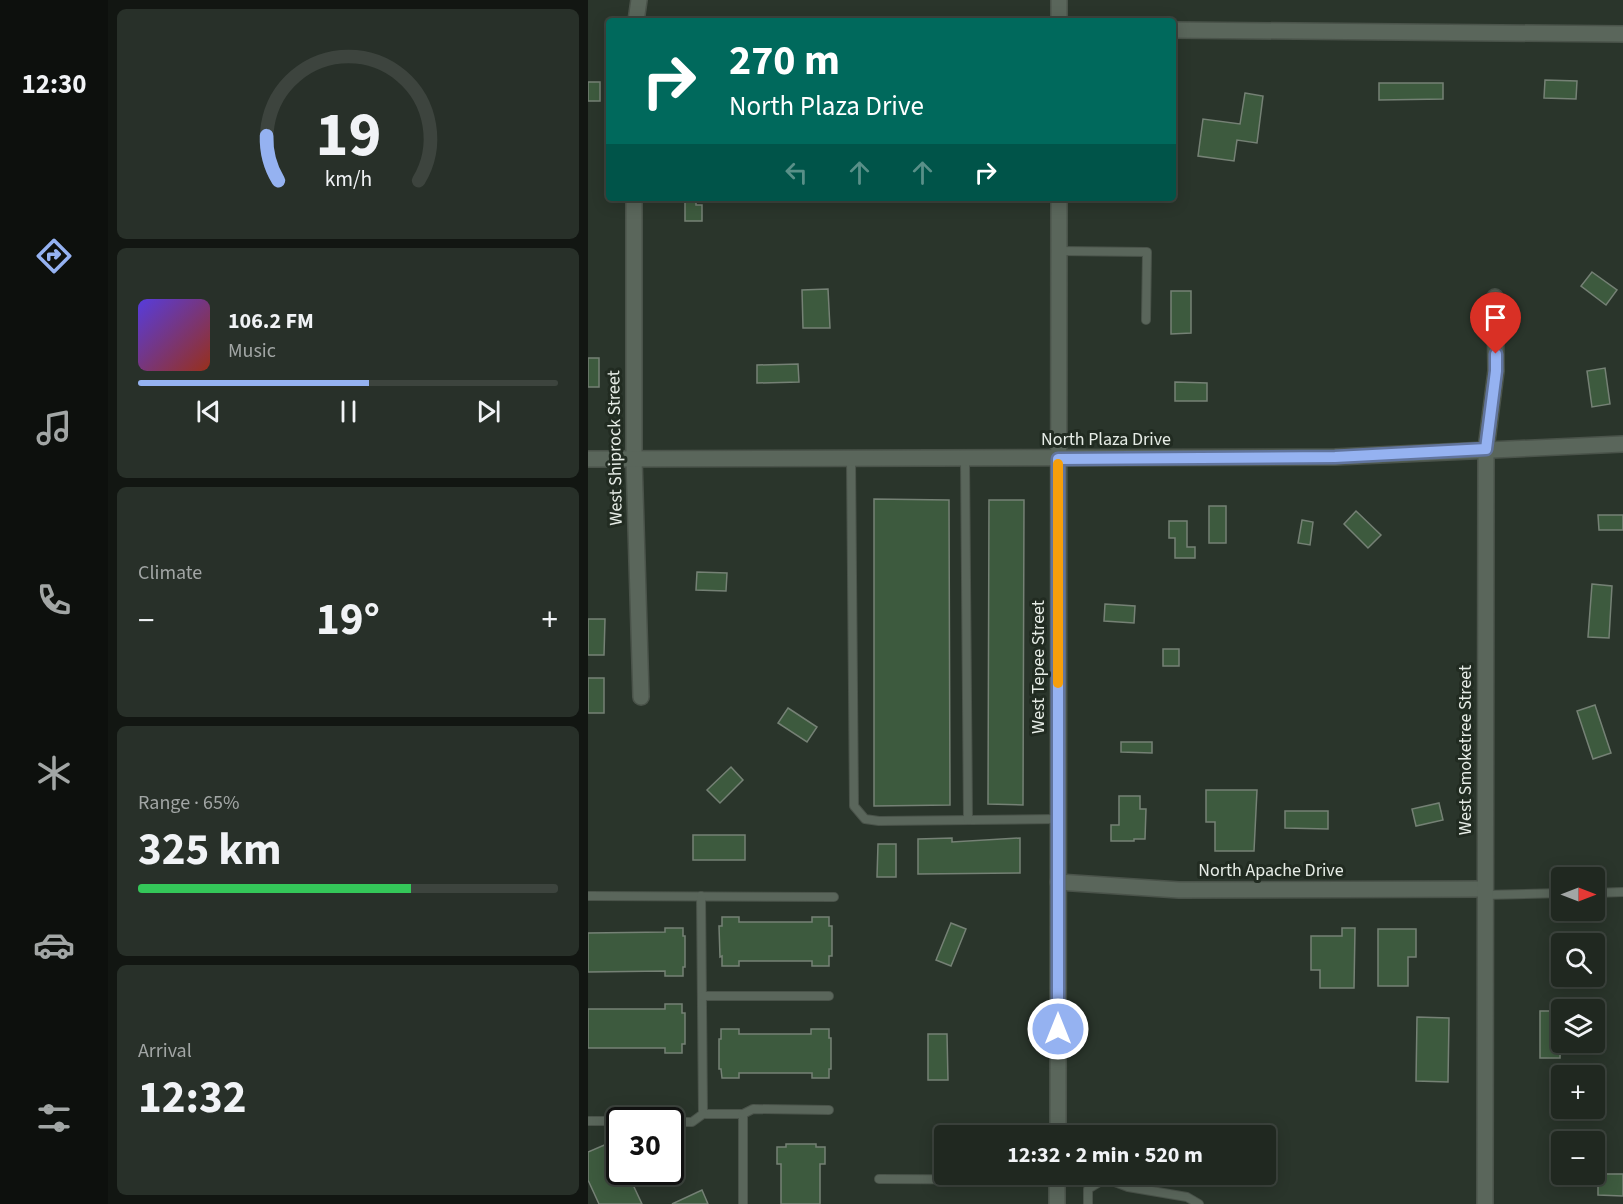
<!DOCTYPE html>
<html lang="en">
<head>
<meta charset="utf-8">
<style>
  body { margin:0; font-family:"Source Sans 3",sans-serif; background:#283029; color:#f1f3f6; height:100vh; display:flex; flex-direction:column; font-size:22px; white-space:nowrap }
  * { box-sizing:border-box; margin:0 }
  p { font-size:20px; color:#a2a6a5 }
  .icon { flex:none; width:33px; height:33px; fill:none; stroke:currentColor; stroke-width:2; stroke-linecap:round; stroke-linejoin:round }
  .map { position:relative; flex:1; overflow:hidden }
  .side { display:flex; flex-direction:column; gap:9px; padding:9px; background:#121612; width:480px }
  .side>* { flex:none }
  .banner { position:absolute; left:18px; top:18px; width:570px; height:183px; border-radius:6px; box-shadow:0 3px 15px #0003,0 0 0 2px #3d443e; background:#00695c; color:#fff; overflow:hidden }
  .needle { width:39px; rotate:90deg }
  .fabs { position:absolute; left:963px; top:867px; display:grid; gap:12px }
  .fabs a { display:grid; place-items:center; width:54px; height:54px; border-radius:6px; background:#202820; box-shadow:0 3px 15px #0003,0 0 0 2px #3d443e; font-size:30px }
  .speed { position:absolute; left:18px; top:1107px; display:flex; gap:12px; font-size:30px; font-weight:700; text-align:center }
  .speed>* { display:grid; place-content:center; width:78px; height:78px; border-radius:50%; background:#202820; box-shadow:0 3px 15px #0003,0 0 0 2px #3d443e; line-height:1 }
  .speed .limit { border:3px solid #111; border-radius:9px; background:#fff; color:#111 }
  .pin { position:absolute; display:grid; place-items:center; width:51px; height:51px; color:#fff; margin:-62px -26px; border-radius:50% 50% 50% 0; rotate:-45deg; box-shadow:0 0 6px #0007 }
  .pin .icon { rotate:45deg }
  .me { position:absolute; width:66px; margin:-33px; rotate:0deg; stroke-linejoin:round; filter:drop-shadow(0 0 4px #0008) }
  .turn { display:flex; align-items:center; gap:21px; height:126px; padding:0 24px; font-size:27px }
  .turn .icon { width:78px; height:78px; stroke-width:2.5 }
  .turn b { display:block; font-size:42px; line-height:51px }
  .lanes { display:flex; align-items:center; height:57px; padding:0 24px; background:#0003; justify-content:center; gap:30px; direction:ltr }
  .lanes .off { opacity:.35 }
  .big { font-size:45px; font-weight:700; line-height:1.1 }
  .side .widget { flex:1; display:flex; flex-direction:column; justify-content:center; gap:9px; min-width:0; padding:0 21px; border-radius:9px; background:#283029 }
  .side .dial { align-items:center; gap:0 }
  .dial svg { height:156px; overflow:visible; fill:none; stroke:#3d443e; stroke-width:7; stroke-linecap:round; text-anchor:middle }
  .dial text { fill:#f1f3f6; stroke:none }
  .song { display:flex; align-items:center; gap:18px }
  .cover { width:72px; height:72px; border-radius:9px; background:linear-gradient(135deg,hsl(250 70% 55%),hsl(10 70% 35%)) }
  .played { height:6px; border-radius:3px; background:linear-gradient(90deg,#95b2f1 55%,#3d443e 55%) }
  .keys { display:flex; justify-content:space-around; direction:ltr }
  .heat { display:flex; justify-content:space-between; align-items:center; font-size:33px; direction:ltr }
  .charge { height:9px; border-radius:4px; background:linear-gradient(90deg,#34c759 65%,#3d443e 0) }
  .trip { position:absolute; left:346px; top:1125px; width:342px; height:60px; border-radius:6px; background:#202820; box-shadow:0 3px 15px #0003,0 0 0 2px #3d443e; font-weight:700; line-height:60px; text-align:center }
  main { display:flex; flex:1; min-height:0 }
  .menu { display:flex; flex-direction:column; width:108px; justify-content:space-around; align-items:center; background:#0d100d; color:#a2a6a5 }
  .menu .icon { width:42px; height:42px }
  .menu .active { color:#95b2f1 }
  .menu b { font-size:27px; color:#f1f3f6 }
  .map>svg:first-child { display:block }
</style>
</head>
<body>
<main>
<nav class="menu">
<b>12:30</b>
<svg class="icon active" aria-label="directions" viewBox="0 0 24 24"><path d="M12 3l9 9-9 9-9-9zM9 14v-3h6M13 9l2 2-2 2"/></svg>
<svg class="icon" aria-label="music" viewBox="0 0 24 24"><path d="M9 18V5l10-2v13"/><circle cx="6" cy="18" r="3"/><circle cx="16" cy="16" r="3"/></svg>
<svg class="icon" aria-label="phone" viewBox="0 0 24 24"><path d="M5 4h4l2 5-3 2q2 4 5 5l2-3 5 2v4C11 20 4 13 5 4z"/></svg>
<svg class="icon" aria-label="climate" viewBox="0 0 24 24"><path d="M12 3v18M4 7l16 10M4 17L20 7"/></svg>
<svg class="icon" aria-label="car" viewBox="0 0 24 24"><path d="M5 17H2v-5l4-1 3-4h7l3 4 3 1v5h-3M9 17h6M6 11h13"/><circle cx="7" cy="17" r="2"/><circle cx="17" cy="17" r="2"/></svg>
<svg class="icon" aria-label="filters" viewBox="0 0 24 24"><path d="M4 7h16M4 17h16"/><circle cx="9" cy="7" r="2"/><circle cx="15" cy="17" r="2"/></svg>
</nav>
<section class="side">
<div class="widget dial"><svg viewBox="0 0 100 80">
<path d="M14 69A42 42 0 1 1 86 69"/>
<path d="M14 69A42 42 0 0 1 8 46" stroke="#95b2f1"/>
<text x="50" y="56" font-size="32" font-weight="700">19</text>
<text x="50" y="72" font-size="11">km/h</text>
</svg></div>
<div class="widget">
<div class="song"><i class="cover"></i><div><b>106.2 FM</b><p>Music</p></div></div>
<div class="played"></div>
<div class="keys"><svg class="icon" aria-label="previous" viewBox="0 0 24 24"><path d="M18 5L8 12l10 7zM5 5v14"/></svg><svg class="icon" aria-label="pause" viewBox="0 0 24 24"><path d="M8 5v14M16 5v14"/></svg><svg class="icon" aria-label="next" viewBox="0 0 24 24"><path d="M6 5l10 7-10 7zM19 5v14"/></svg></div>
</div>
<div class="widget"><p>Climate</p>
<div class="heat"><a>−</a><b class="big">19°</b><a>+</a></div>
</div>
<div class="widget"><p>Range · 65%</p><b class="big">325 km</b><div class="charge"></div></div>
<div class="widget"><p>Arrival</p><b class="big">12:32</b></div>
</section>
<div class="map">
<svg width="1035" height="1204" viewBox="0 0 1035 1204">
  <rect width="100%" height="100%" fill="#2a352b"/>
  <g fill="#3d5a3e" stroke="#758175" stroke-width="1.5">
    <polygon points="957,80 989,81 988,99 956,98"/>
    <rect x="0" y="82" width="12" height="19"/>
    <polygon points="791,83 855,83 855,99 791,100"/>
    <polygon points="657,93 675,96 669,143 649,140 646,161 610,156 615,119 652,124"/>
    <polygon points="97,198 108,198 108,205 114,205 114,221 97,221"/>
    <polygon points="1004,272 1029,290 1018,305 993,286"/>
    <polygon points="240,289 242,328 215,328 214,290"/>
    <polygon points="583,291 603,291 603,333 583,334"/>
    <rect x="0" y="358" width="11" height="29"/>
    <polygon points="210,364 211,382 169,383 169,365"/>
    <polygon points="1017,368 1022,404 1004,407 999,371"/>
    <polygon points="587,382 619,383 619,401 587,401"/>
    <polygon points="286,499 361,500 362,805 286,806"/>
    <polygon points="401,500 436,500 435,805 400,804"/>
    <rect x="621" y="506" width="17" height="37"/>
    <polygon points="768,511 793,535 780,548 756,524"/>
    <polygon points="1010,515 1035,515 1035,530 1011,530"/>
    <polygon points="714,520 725,522 722,545 710,543"/>
    <polygon points="581,521 599,521 599,547 607,547 607,558 587,558 587,538 581,538"/>
    <polygon points="109,572 139,573 138,591 108,590"/>
    <polygon points="1004,584 1024,586 1021,638 1000,637"/>
    <polygon points="517,604 547,606 546,623 516,621"/>
    <polygon points="0,619 17,619 16,655 0,655"/>
    <rect x="575" y="649" width="16" height="17"/>
    <rect x="0" y="678" width="16" height="35"/>
    <polygon points="1007,705 1023,753 1005,759 989,711"/>
    <polygon points="200,708 229,727 219,742 190,723"/>
    <polygon points="533,742 564,742 564,753 533,752"/>
    <polygon points="143,767 155,780 132,803 119,790"/>
    <polygon points="618,790 669,790 666,851 627,851 627,822 618,822"/>
    <polygon points="531,796 552,796 552,809 558,809 557,839 546,839 546,841 523,841 523,825 531,825"/>
    <polygon points="851,803 855,820 828,826 824,809"/>
    <polygon points="697,811 740,811 740,829 697,828"/>
    <rect x="105" y="835" width="52" height="25"/>
    <polygon points="364,838 364,842 432,838 432,873 330,874 330,839"/>
    <polygon points="290,844 308,844 308,877 289,877"/>
    <polygon points="134,917 151,917 151,922 224,922 224,917 241,917 241,926 244,926 244,956 241,956 241,966 224,966 224,961 151,961 151,966 134,966 134,956 132,957 131,926 134,926"/>
    <polygon points="363,923 378,929 363,966 348,960"/>
    <polygon points="77,928 95,928 95,936 97,936 97,967 95,967 95,976 77,976 77,971 0,972 0,933 77,932"/>
    <polygon points="754,928 767,928 766,988 732,988 732,970 723,970 723,936 754,936"/>
    <polygon points="790,929 828,929 828,957 820,957 820,986 790,986"/>
    <polygon points="77,1004 94,1004 94,1013 97,1013 97,1044 94,1044 94,1053 77,1053 77,1048 0,1048 0,1009 77,1009"/>
    <rect x="952" y="1011" width="20" height="47"/>
    <polygon points="829,1017 861,1018 860,1082 828,1081"/>
    <polygon points="133,1029 151,1029 151,1034 223,1034 223,1029 241,1029 241,1038 243,1038 243,1069 241,1069 241,1078 224,1078 224,1073 151,1073 151,1078 134,1078 133,1069 131,1069 131,1039 133,1039"/>
    <polygon points="340,1034 359,1034 360,1080 340,1080"/>
    <polygon points="32,1140 32,1172 39,1172 54,1204 11,1204 0,1180 0,1152 21,1143 22,1145"/>
    <polygon points="198,1144 228,1144 228,1147 237,1147 237,1164 232,1164 232,1204 193,1204 193,1164 189,1164 189,1147 198,1147"/>
    <polygon points="1010,1174 1035,1174 1035,1196 1010,1195"/>
    <polygon points="114,1190 120,1204 84,1204"/>
  </g>
  <g fill="none" stroke-linecap="round" stroke-linejoin="round">
    <g stroke="#4a534a" stroke-width="10">
      <g id="lane">
        <polyline points="471,251 559,252 558,320"/>
        <polyline points="263,459 266,806 277,819 291,821 470,819"/>
        <polyline points="377,459 380,820"/>
        <polyline points="1006,893 1035,892"/>
        <polyline points="896,895 974,893"/>
        <polyline points="0,896 246,897"/>
        <polyline points="113,896 115,1114 155,1114 155,1204"/>
        <polyline points="114,996 241,996"/>
        <polyline points="155,1114 165,1109 241,1110"/>
        <polyline points="0,1121 32,1121"/>
        <polyline points="82,1122 104,1122 115,1114"/>
        <polyline points="291,1179 469,1180"/>
        <polyline points="500,1204 500,1189 513,1181 527,1182 540,1187 599,1197 611,1204"/>
      </g>
    </g>
    <g stroke="#4a534a" stroke-width="18">
      <g id="street">
        <polyline points="471,0 471,21"/>
        <polyline points="48,21 51,0"/>
        <polyline points="585,30 1035,34"/>
        <polyline points="46,198 46,459 53,697"/>
        <polyline points="0,459 747,457 1035,444"/>
        <polyline points="470,882 591,890 896,889"/>
        <polyline points="470,1136 471,198"/>
        <polyline points="469,1204 469,1174"/>
        <polyline points="897,1204 898,449 908,371 907,297"/>
      </g>
    </g>
    <use href="#lane" stroke="#5a665b" stroke-width="8"/>
    <use href="#street" stroke="#5a665b" stroke-width="15"/>
  </g>
  <g fill="none" stroke-linecap="round" stroke-linejoin="round">
    <g stroke="#61749d" stroke-width="15">
      <polyline id="route" points="470,1029 470,459 747,457 898,449 908,371 908,354"/>
    </g>
    <use href="#route" stroke="#95b2f1" stroke-width="10"/>
    <polyline stroke="#f59e0b" stroke-width="10" points="470,683 470,464"/>
  </g>
  <g text-anchor="middle" dominant-baseline="central" stroke-width="6" stroke-linejoin="round" paint-order="stroke">
    <g font-size="18" fill="#e6ece6" stroke="#212b21">
      <text x="518" y="439">North Plaza Drive</text>
      <text transform="translate(27 448) rotate(-91)">West Shiprock Street</text>
      <text transform="translate(450 667) rotate(-90)">West Tepee Street</text>
      <text transform="translate(877 750) rotate(-90)">West Smoketree Street</text>
      <text x="683" y="870">North Apache Drive</text>
    </g>
  </g>
</svg>
<div class="fabs">
<a><svg class="needle" viewBox="-14 -14 28 28"><path d="M0-13l5 13h-10z" fill="#e53935"/><path d="M0 13l5-13h-10z" fill="#a2a6a5"/></svg></a>
<a><svg class="icon" aria-label="search" viewBox="0 0 24 24"><circle cx="10" cy="10" r="6"/><path d="M15 15l6 6"/></svg></a>
<a><svg class="icon" aria-label="layers" viewBox="0 0 24 24"><path d="M12 4l9 5-9 5-9-5zM3 14l9 5 9-5"/></svg></a>
<a>+</a>
<a>−</a>
</div>
<div class="speed"><div class="limit">30</div></div>
<div class="pin" style="left:908px;top:354px;background:#d93025"><svg class="icon" aria-label="arrive" viewBox="0 0 24 24"><path d="M6 21V4h12l-3 4 3 4H6"/></svg></div>
<svg class="me" style="left:470px;top:1029px" viewBox="-20 -20 40 40"><circle r="17" fill="#95b2f1" stroke="#fff" stroke-width="3"/><path d="M0-11L8 9 0 5-8 9z" fill="#fff"/></svg>
<div class="trip">12:32 · 2 min · 520 m</div>
<div class="banner">
<div class="turn"><svg class="icon" aria-label="right" viewBox="0 0 24 24"><path d="M7 20v-9h11M14 6l5 5-5 5"/></svg><div><b>270 m</b>North Plaza Drive</div></div>
<div class="lanes"><svg class="icon off" aria-label="left" viewBox="0 0 24 24"><path d="M17 20v-9H6M10 6l-5 5 5 5"/></svg><svg class="icon off" aria-label="ahead" viewBox="0 0 24 24"><path d="M12 20V5M6 11l6-6 6 6"/></svg><svg class="icon off" aria-label="ahead" viewBox="0 0 24 24"><path d="M12 20V5M6 11l6-6 6 6"/></svg><svg class="icon" aria-label="right" viewBox="0 0 24 24"><path d="M7 20v-9h11M14 6l5 5-5 5"/></svg></div>
</div>
</div>
</main>
</body>
</html>
